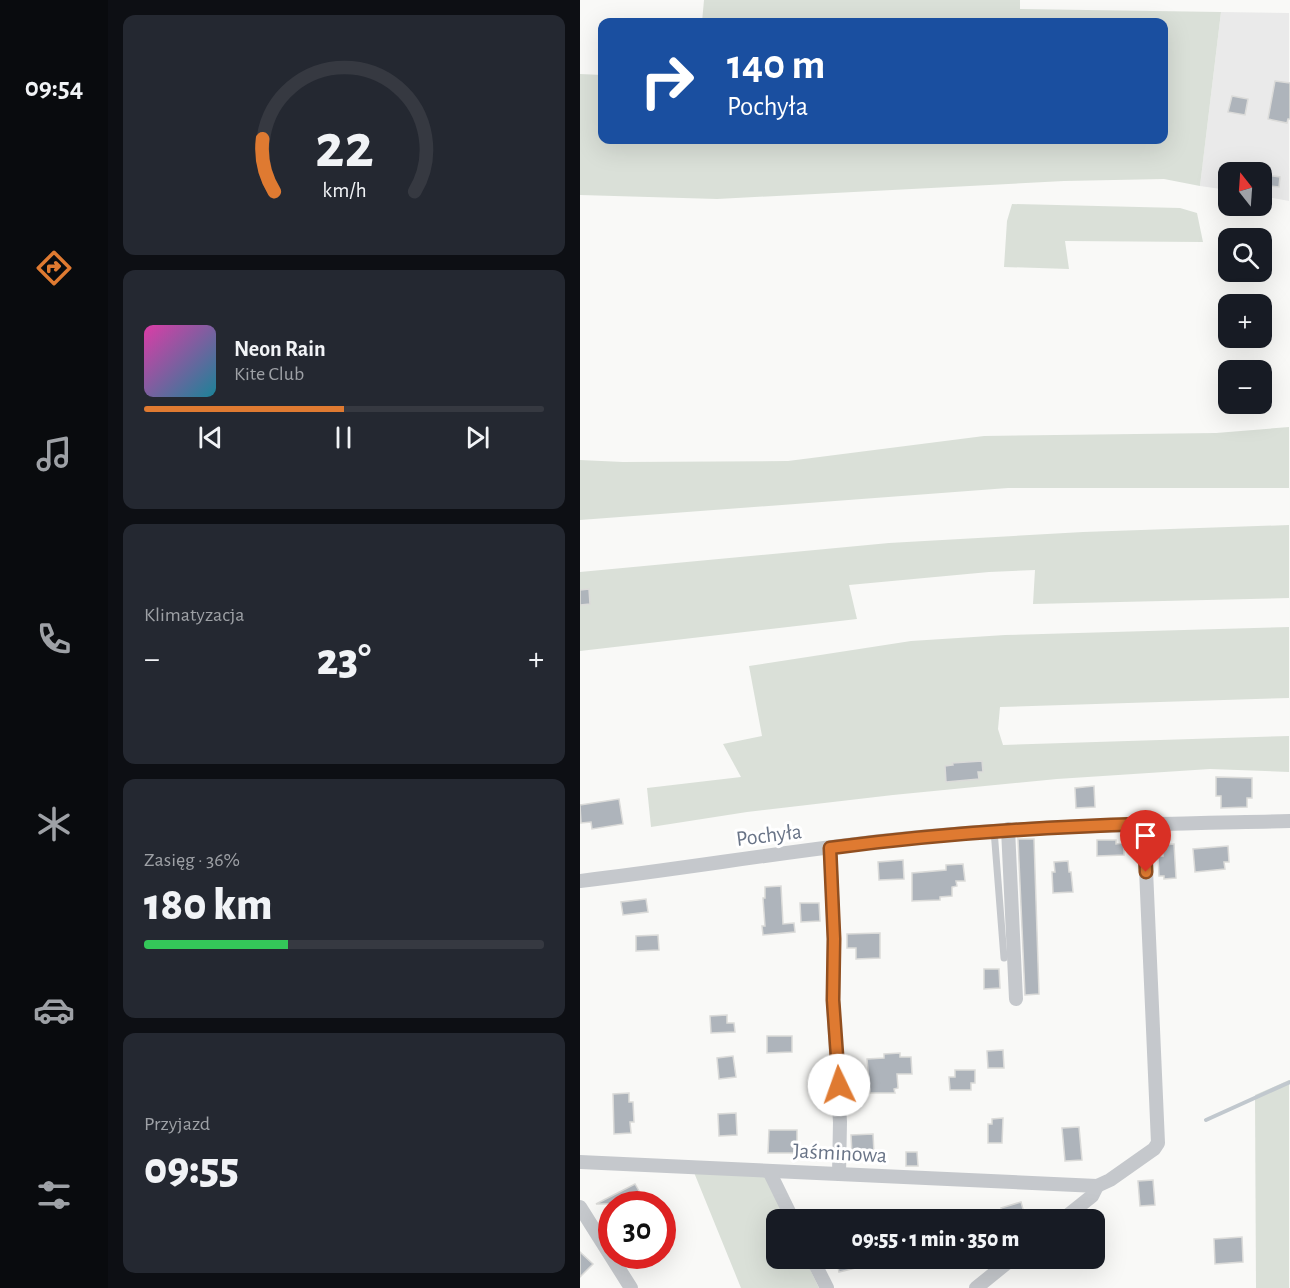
<!DOCTYPE html>
<html lang="pl">
<head>
<meta charset="utf-8">
<style>
  body { margin:0; font-family:"Alegreya Sans",sans-serif; background:#242831; color:#f1f3f6; height:100vh; display:flex; flex-direction:column; font-size:22px; white-space:nowrap }
  * { box-sizing:border-box; margin:0 }
  p { font-size:20px; color:#9ea1a6 }
  .icon { flex:none; width:33px; height:33px; fill:none; stroke:currentColor; stroke-width:2; stroke-linecap:round; stroke-linejoin:round }
  .map { position:relative; flex:1; overflow:hidden }
  .side { display:flex; flex-direction:column; gap:15px; padding:15px; background:#0d0f14; width:472px }
  .side>* { flex:none }
  .hud { position:absolute; left:18px; top:18px; width:570px; height:126px; border-radius:12px; box-shadow:0 6px 24px #0002; background:#1a4fa0; color:#fff; overflow:hidden }
  .needle { width:39px; rotate:343deg }
  .controls { position:absolute; left:638px; top:162px; display:grid; gap:12px }
  .controls a { display:grid; place-items:center; width:54px; height:54px; border-radius:12px; background:#171b24; box-shadow:0 6px 24px #0002; font-size:30px }
  .speed { position:absolute; left:18px; top:1191px; display:flex; gap:12px; font-size:30px; font-weight:700; text-align:center }
  .speed>* { display:grid; place-content:center; width:78px; height:78px; border-radius:50%; background:#171b24; box-shadow:0 6px 24px #0002; line-height:1 }
  .speed .limit { border:9px solid #d22; background:#fff; color:#111 }
  .pin { position:absolute; display:grid; place-items:center; width:51px; height:51px; color:#fff; margin:-62px -26px; border-radius:50% 50% 50% 0; rotate:-45deg; box-shadow:0 0 6px #0007 }
  .pin .icon { rotate:45deg }
  .me { position:absolute; width:66px; margin:-33px; rotate:357deg; stroke-linejoin:round; filter:drop-shadow(0 0 4px #0008) }
  .turn { display:flex; align-items:center; gap:21px; height:126px; padding:0 30px; font-size:27px }
  .turn .icon { width:78px; height:78px; stroke-width:2.5 }
  .turn b { display:block; font-size:42px; line-height:51px }
  .big { font-size:45px; font-weight:800; line-height:1.1 }
  .side .tile { flex:1; display:flex; flex-direction:column; justify-content:center; gap:9px; min-width:0; padding:0 21px; border-radius:12px; background:#242831 }
  .side .dial { align-items:center; gap:0 }
  .dial svg { height:156px; overflow:visible; fill:none; stroke:#363941; stroke-width:7; stroke-linecap:round; text-anchor:middle }
  .dial text { fill:#f1f3f6; stroke:none }
  .song { display:flex; align-items:center; gap:18px }
  .cover { width:72px; height:72px; border-radius:9px; background:linear-gradient(135deg,hsl(320 70% 55%),hsl(190 70% 35%)) }
  .played { height:6px; border-radius:3px; background:linear-gradient(90deg,#df7a31 50%,#363941 50%) }
  .keys { display:flex; justify-content:space-around; direction:ltr }
  .heat { display:flex; justify-content:space-between; align-items:center; font-size:33px; direction:ltr }
  .charge { height:9px; border-radius:4px; background:linear-gradient(90deg,#34c759 36%,#363941 0) }
  .trip { position:absolute; left:186px; top:1209px; width:339px; height:60px; border-radius:12px; background:#171b24; box-shadow:0 6px 24px #0002; font-weight:800; line-height:60px; text-align:center }
  main { display:flex; flex:1; min-height:0 }
  .menu { display:flex; flex-direction:column; width:108px; justify-content:space-around; align-items:center; background:#090b0e; color:#9ea1a6 }
  .menu .icon { width:42px; height:42px }
  .menu .on { color:#df7a31 }
  .menu b { font-size:27px; color:#f1f3f6 }
  .map>svg:first-child { display:block }
</style>
</head>
<body>
<main>
<nav class="menu">
<b>09:54</b>
<svg class="icon on" aria-label="directions" viewBox="0 0 24 24"><path d="M12 3l9 9-9 9-9-9zM9 14v-3h6M13 9l2 2-2 2"/></svg>
<svg class="icon" aria-label="music" viewBox="0 0 24 24"><path d="M9 18V5l10-2v13"/><circle cx="6" cy="18" r="3"/><circle cx="16" cy="16" r="3"/></svg>
<svg class="icon" aria-label="phone" viewBox="0 0 24 24"><path d="M5 4h4l2 5-3 2q2 4 5 5l2-3 5 2v4C11 20 4 13 5 4z"/></svg>
<svg class="icon" aria-label="climate" viewBox="0 0 24 24"><path d="M12 3v18M4 7l16 10M4 17L20 7"/></svg>
<svg class="icon" aria-label="car" viewBox="0 0 24 24"><path d="M5 17H2v-5l4-1 3-4h7l3 4 3 1v5h-3M9 17h6M6 11h13"/><circle cx="7" cy="17" r="2"/><circle cx="17" cy="17" r="2"/></svg>
<svg class="icon" aria-label="filters" viewBox="0 0 24 24"><path d="M4 7h16M4 17h16"/><circle cx="9" cy="7" r="2"/><circle cx="15" cy="17" r="2"/></svg>
</nav>
<section class="side">
<div class="tile dial"><svg viewBox="0 0 100 80">
<path d="M14 69A42 42 0 1 1 86 69"/>
<path d="M14 69A42 42 0 0 1 8 42" stroke="#df7a31"/>
<text x="50" y="56" font-size="32" font-weight="700">22</text>
<text x="50" y="72" font-size="11">km/h</text>
</svg></div>
<div class="tile">
<div class="song"><i class="cover"></i><div><b>Neon Rain</b><p>Kite Club</p></div></div>
<div class="played"></div>
<div class="keys"><svg class="icon" aria-label="previous" viewBox="0 0 24 24"><path d="M18 5L8 12l10 7zM5 5v14"/></svg><svg class="icon" aria-label="pause" viewBox="0 0 24 24"><path d="M8 5v14M16 5v14"/></svg><svg class="icon" aria-label="next" viewBox="0 0 24 24"><path d="M6 5l10 7-10 7zM19 5v14"/></svg></div>
</div>
<div class="tile"><p>Klimatyzacja</p>
<div class="heat"><a>−</a><b class="big">23°</b><a>+</a></div>
</div>
<div class="tile"><p>Zasięg · 36%</p><b class="big">180 km</b><div class="charge"></div></div>
<div class="tile"><p>Przyjazd</p><b class="big">09:55</b></div>
</section>
<div class="map">
<svg width="710" height="1288" viewBox="0 0 710 1288">
  <rect width="100%" height="100%" fill="#f9f9f7"/>
  <polygon fill="#eaeaea" points="641,12 709,13 709,201 681,196 681,172 648,172 648,190 620,186"/>
  <g fill="#dae0d8">
    <polygon points="124,0 440,0 440,9 641,12 620,186 584,179 484,181 137,199 0,195 0,74 22,75 22,140 584,140 584,22 122,22"/>
    <polygon points="432,204 600,208 617,213 623,242 485,241 489,269 424,267 427,221"/>
    <polygon points="709,427 709,488 428,488 0,520 0,460 43,462 208,461 404,436 636,433"/>
    <polygon points="709,525 709,598 453,604 455,570 409,572 269,585 277,619 0,651 0,572 309,543 503,532"/>
    <polygon points="709,627 709,698 420,707 418,729 423,745 709,736 709,772 630,769 477,779 313,795 167,812 71,827 67,788 161,777 143,744 182,736 169,666 331,641 425,635"/>
    <polygon points="709,1080 709,1288 676,1288 675,1095"/>
    <polygon points="113,1170 187,1173 207,1219 196,1220 196,1258 225,1259 239,1288 161,1288"/>
  </g>
  <g fill="none" stroke-linecap="round" stroke-linejoin="round">
    <polyline stroke="#c1c8ce" stroke-width="4" points="626,1120 710,1082"/>
  </g>
  <g fill="#aeb4bb" stroke="#dbdbd9" stroke-width="1.5">
    <polygon points="695,81 710,83 710,119 708,119 707,123 688,119"/>
    <polygon points="652,96 668,99 665,115 648,112"/>
    <polygon points="681,174 700,177 699,187 681,185"/>
    <polygon points="9,589 10,604 0,605 0,590"/>
    <polygon points="402,761 403,772 398,772 399,779 366,782 365,766 373,765 372,763"/>
    <polygon points="636,777 672,778 672,798 667,798 667,807 641,808 641,796 636,796"/>
    <polygon points="514,786 515,807 496,808 495,788"/>
    <polygon points="39,799 43,824 12,829 11,822 1,823 0,805"/>
    <polygon points="438,839 454,839 459,994 445,995"/>
    <polygon points="517,840 536,840 536,844 544,843 544,855 517,856"/>
    <polygon points="594,844 596,878 584,879 584,876 579,876 578,856 583,856 582,845"/>
    <polygon points="648,846 649,862 644,862 645,869 615,872 613,849"/>
    <polygon points="323,860 324,879 299,880 298,862"/>
    <polygon points="488,861 489,872 491,872 493,892 473,893 472,872 475,872 474,862"/>
    <polygon points="383,864 385,881 376,881 377,886 372,887 372,896 360,897 360,900 332,901 332,873 366,870 366,865"/>
    <polygon points="201,886 203,924 214,923 215,932 183,935 182,926 185,926 183,898 185,898 185,887"/>
    <polygon points="66,899 68,912 43,915 41,902"/>
    <polygon points="220,903 239,903 240,921 221,922"/>
    <polygon points="300,933 300,958 276,959 276,948 267,948 267,934"/>
    <polygon points="78,935 79,950 56,951 56,936"/>
    <polygon points="404,969 419,969 420,988 404,989"/>
    <polygon points="147,1015 147,1023 154,1023 155,1032 131,1033 130,1016"/>
    <polygon points="187,1036 212,1036 212,1052 187,1053"/>
    <polygon points="423,1050 424,1068 408,1068 407,1051"/>
    <polygon points="320,1053 320,1057 331,1057 332,1074 317,1074 318,1088 314,1089 315,1093 290,1093 287,1059 304,1058 304,1054"/>
    <polygon points="153,1056 156,1077 139,1079 137,1058"/>
    <polygon points="375,1070 395,1070 395,1083 391,1083 391,1090 370,1090 369,1077 375,1077"/>
    <polygon points="49,1093 49,1102 53,1102 54,1122 50,1122 51,1133 34,1134 33,1094"/>
    <polygon points="156,1113 157,1135 139,1136 138,1114"/>
    <polygon points="423,1118 422,1143 408,1143 408,1124 412,1124 412,1119"/>
    <polygon points="499,1127 502,1160 485,1161 482,1128"/>
    <polygon points="189,1130 217,1130 217,1153 188,1153"/>
    <polygon points="293,1134 294,1153 272,1154 271,1135"/>
    <polygon points="326,1152 337,1152 338,1166 326,1166"/>
    <polygon points="573,1180 575,1205 560,1206 558,1181"/>
    <polygon points="55,1184 63,1198 58,1201 60,1204 16,1204"/>
    <polygon points="441,1202 446,1220 425,1220 421,1208"/>
    <polygon points="662,1237 663,1262 635,1264 634,1239"/>
    <polygon points="0,1252 13,1264 0,1277"/>
    <polygon points="256,1258 274,1258 276,1268 259,1272"/>
  </g>
  <g fill="none" stroke-linecap="round" stroke-linejoin="round">
    <polyline stroke="#c5c8cc" stroke-width="7" points="414,830 424,958"/>
    <g stroke="#c5c8cc" stroke-width="14">
      <polyline points="428,829 436,999"/>
      <polyline points="250,848 254,939 253,1000 260,1122 259,1174"/>
      <path d="M0 881C110 868 219 849 329 838 455 825 582 824 710 821"/>
      <polyline points="0,1162 517,1186 530,1180 574,1149 578,1143 564,824"/>
      <polyline points="189,1171 213,1220"/>
      <polyline points="0,1207 51,1288"/>
      <polyline points="482,1220 512,1196 517,1186"/>
      <polyline points="232,1258 247,1288"/>
      <polyline points="396,1288 433,1258"/>
    </g>
  </g>
  <g fill="none" stroke-linecap="round" stroke-linejoin="round">
    <g stroke="#914f20" stroke-width="15">
      <path id="route" d="M259 1085 253 1000 254 939 250 848C355 834 459 827 564 824L566 872"/>
    </g>
    <use href="#route" stroke="#df7a31" stroke-width="10"/>
  </g>
  <g text-anchor="middle" dominant-baseline="central" stroke-width="6" stroke-linejoin="round" paint-order="stroke">
    <g font-size="22" fill="#697487" stroke="#fff">
      <text transform="translate(189 835) rotate(-7)">Pochyła</text>
      <text transform="translate(260 1153) rotate(3)">Jaśminowa</text>
    </g>
  </g>
</svg>
<div class="controls">
<a><svg class="needle" viewBox="-14 -14 28 28"><path d="M0-13l5 13h-10z" fill="#e53935"/><path d="M0 13l5-13h-10z" fill="#9ea1a6"/></svg></a>
<a><svg class="icon" aria-label="search" viewBox="0 0 24 24"><circle cx="10" cy="10" r="6"/><path d="M15 15l6 6"/></svg></a>
<a>+</a>
<a>−</a>
</div>
<div class="speed"><div class="limit">30</div></div>
<div class="pin" style="left:566px;top:872px;background:#d93025"><svg class="icon" aria-label="arrive" viewBox="0 0 24 24"><path d="M6 21V4h12l-3 4 3 4H6"/></svg></div>
<svg class="me" style="left:259px;top:1085px" viewBox="-20 -20 40 40"><circle r="19" fill="#fff"/><path d="M0-13L10 11 0 6-10 11z" fill="#df7a31"/></svg>
<div class="trip">09:55 · 1 min · 350 m</div>
<div class="hud">
<div class="turn"><svg class="icon" aria-label="right" viewBox="0 0 24 24"><path d="M7 20v-9h11M14 6l5 5-5 5"/></svg><div><b>140 m</b>Pochyła</div></div>
</div>
</div>
</main>
</body>
</html>
